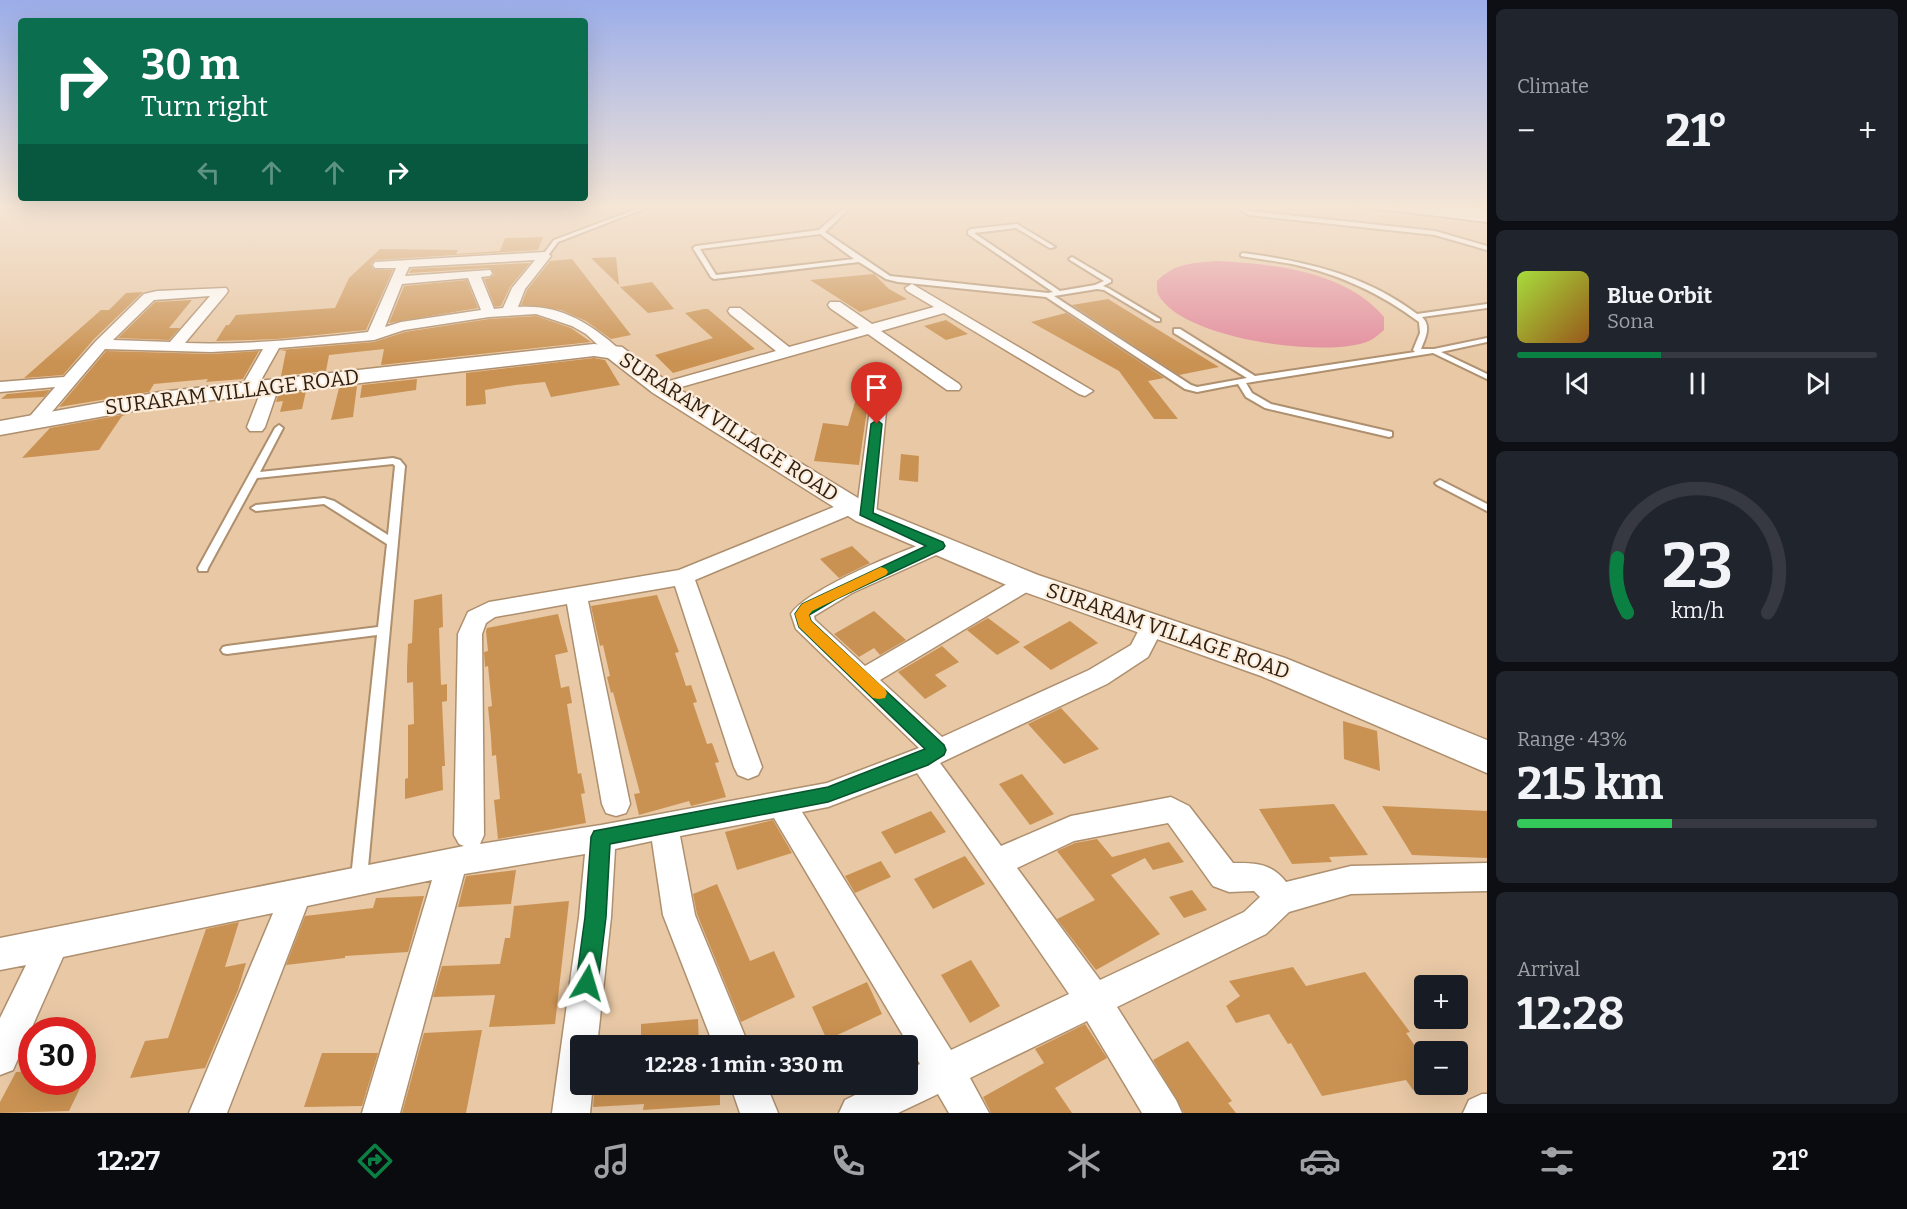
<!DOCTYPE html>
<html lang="en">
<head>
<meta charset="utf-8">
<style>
  body { margin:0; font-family:Bitter,serif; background:#20242c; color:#f1f3f6; height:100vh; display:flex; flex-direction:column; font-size:22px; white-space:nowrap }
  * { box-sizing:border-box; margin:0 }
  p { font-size:20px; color:#9ea1a6 }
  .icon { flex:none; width:33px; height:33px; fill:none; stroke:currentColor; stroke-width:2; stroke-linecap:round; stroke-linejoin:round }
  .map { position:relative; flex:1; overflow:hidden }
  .drawer { display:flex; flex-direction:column; gap:9px; padding:9px; background:#0d0f14; width:420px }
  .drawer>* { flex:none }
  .top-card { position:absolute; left:18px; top:18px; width:570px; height:183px; border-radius:6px; box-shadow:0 6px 24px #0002; background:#0b6e4f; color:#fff; overflow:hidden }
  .tools { position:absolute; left:1414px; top:975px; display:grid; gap:12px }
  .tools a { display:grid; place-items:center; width:54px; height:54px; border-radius:6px; background:#171b24; box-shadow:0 6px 24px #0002; font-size:30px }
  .speed { position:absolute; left:18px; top:1017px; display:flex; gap:12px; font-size:30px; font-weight:700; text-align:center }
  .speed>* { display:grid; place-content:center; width:78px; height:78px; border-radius:50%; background:#171b24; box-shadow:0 6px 24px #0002; line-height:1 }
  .speed .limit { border:9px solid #d22; background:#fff; color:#111 }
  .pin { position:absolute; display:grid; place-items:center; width:51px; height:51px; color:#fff; margin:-62px -26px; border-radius:50% 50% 50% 0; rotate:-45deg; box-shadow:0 0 6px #0007 }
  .pin .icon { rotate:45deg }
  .me { position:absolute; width:66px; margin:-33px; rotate:7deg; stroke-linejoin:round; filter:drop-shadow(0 0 4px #0008) }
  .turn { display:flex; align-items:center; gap:21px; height:126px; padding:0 24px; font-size:27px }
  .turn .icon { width:78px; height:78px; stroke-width:2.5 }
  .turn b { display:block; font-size:42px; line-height:51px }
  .lanes { display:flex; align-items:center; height:57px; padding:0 24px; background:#0003; justify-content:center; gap:30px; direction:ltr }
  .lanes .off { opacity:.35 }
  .big { font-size:45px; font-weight:700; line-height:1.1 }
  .drawer .widget { flex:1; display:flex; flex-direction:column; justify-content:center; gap:9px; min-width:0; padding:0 21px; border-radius:9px; background:#20242c }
  .drawer .dial { align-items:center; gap:0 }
  .dial svg { height:156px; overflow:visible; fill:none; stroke:#363941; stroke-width:7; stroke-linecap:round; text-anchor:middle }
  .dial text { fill:#f1f3f6; stroke:none }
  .song { display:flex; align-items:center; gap:18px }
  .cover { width:72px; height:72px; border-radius:9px; background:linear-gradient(135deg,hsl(80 70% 55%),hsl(30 70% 35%)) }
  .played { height:6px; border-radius:3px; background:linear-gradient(90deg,#0b8043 40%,#363941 40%) }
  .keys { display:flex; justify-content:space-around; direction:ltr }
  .heat { display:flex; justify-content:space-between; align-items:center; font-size:33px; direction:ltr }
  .charge { height:9px; border-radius:4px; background:linear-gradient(90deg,#34c759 43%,#363941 0) }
  .trip { position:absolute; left:570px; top:1035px; width:348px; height:60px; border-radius:6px; background:#171b24; box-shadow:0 6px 24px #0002; font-weight:700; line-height:60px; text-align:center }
  .dock { display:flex; height:96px; justify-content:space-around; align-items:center; background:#090b0e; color:#9ea1a6 }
  .dock .icon { width:42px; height:42px }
  .dock .current { color:#0b8043 }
  .dock b { font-size:27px; color:#f1f3f6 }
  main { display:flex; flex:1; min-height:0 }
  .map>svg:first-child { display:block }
</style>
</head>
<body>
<main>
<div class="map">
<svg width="1487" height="1113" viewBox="0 0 1487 1113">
  <rect width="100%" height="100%" fill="#e8c8a5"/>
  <path fill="#e28c9c" d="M1217 261C1274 264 1345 271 1384 317V330C1379 334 1374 339 1369 341 1327 359 1180 339 1158 294 1157 291 1157 285 1157 281 1175 263 1193 263 1217 261Z"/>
  <g fill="#ca9252">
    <polygon points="543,237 538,250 375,260 371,264 373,269 393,270 366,330 277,339 216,341 226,325 229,325 236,315 335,308 349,278 380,249 458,250 456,254 500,251 505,238"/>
    <polygon points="616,257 619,285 591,258"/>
    <polygon points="572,259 610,308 631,335 611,339 586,321 561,310 521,305 527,290 550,261"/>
    <polygon points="530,263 510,287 501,306 495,307 484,279 490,278 494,274 490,268 409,273 411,269"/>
    <polygon points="874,274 889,289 907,299 860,312 810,280"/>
    <polygon points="467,280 478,308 389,323 404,286"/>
    <polygon points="652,282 674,309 648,313 620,287"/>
    <polygon points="143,292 94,339 63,375 24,378 101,310 109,310 126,293"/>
    <polygon points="1108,299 1219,367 1179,375 1072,305"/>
    <polygon points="192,300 169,328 180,328 169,340 118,338 155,302"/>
    <polygon points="704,309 708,309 755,349 673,373 655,355 713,338 685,313"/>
    <polygon points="1066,313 1164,378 1148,381 1178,419 1154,419 1119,371 1031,322"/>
    <polygon points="536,316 571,328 591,342 381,365 384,349 329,355 326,371 281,376 286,351 280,350 374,342 405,332 489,319"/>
    <polygon points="946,320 968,334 946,340 924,326"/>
    <polygon points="106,351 211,354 259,351 243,379 206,382 208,379 154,384 149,392 59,407"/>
    <polygon points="594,358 605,360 620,385 551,397 545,382 515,385 485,390 486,404 466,406 466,373"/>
    <polygon points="417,379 416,390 360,398 362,385"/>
    <polygon points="357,386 353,417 331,420 339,388"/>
    <polygon points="50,390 44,397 1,399 7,394"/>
    <polygon points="306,391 302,409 280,412 283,401 276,402 278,395"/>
    <polygon points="855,402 868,403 859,465 814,461 823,423 848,426"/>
    <polygon points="132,413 122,416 99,450 22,458 50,428"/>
    <polygon points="901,454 919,456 918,482 899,480"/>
    <polygon points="852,546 870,563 839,578 820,559"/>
    <polygon points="442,594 443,627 439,628 441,685 447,684 447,701 442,702 445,766 442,766 443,790 405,799 405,779 408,778 408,725 414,724 413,682 407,683 407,667 408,644 412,643 414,600"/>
    <polygon points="657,595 679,652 675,653 686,686 691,685 697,702 693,703 707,744 712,743 719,762 715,763 726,797 691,806 689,801 639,815 634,794 640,793 613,692 611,693 607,677 610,676 603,645 600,646 591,606"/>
    <polygon points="874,611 906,640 880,655 874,648 859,657 834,634"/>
    <polygon points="558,614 568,652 555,655 561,688 569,686 572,703 567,704 578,774 581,773 585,793 581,794 586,823 498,839 494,800 500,799 496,755 492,756 491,737 488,707 492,706 488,666 485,667 484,652 488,651 486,631 487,628"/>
    <polygon points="988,618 1020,642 997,655 967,630"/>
    <polygon points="1070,621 1098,643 1051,670 1023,647"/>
    <polygon points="942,646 959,662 935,675 947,686 925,699 898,672"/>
    <polygon points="1061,708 1099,749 1064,764 1028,724"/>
    <polygon points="1343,721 1377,731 1380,771 1344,759"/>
    <polygon points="1022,774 1054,814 1030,825 999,784"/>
    <polygon points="1334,804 1368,855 1329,857 1332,862 1292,864 1259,809"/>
    <polygon points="1382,806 1487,811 1487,858 1412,855"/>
    <polygon points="931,811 946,832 895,854 881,832"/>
    <polygon points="773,820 792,853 737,870 725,832"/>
    <polygon points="1097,839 1112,857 1169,842 1184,862 1153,870 1145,858 1111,875 1160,934 1096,970 1057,919 1095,900 1057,851 1075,843"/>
    <polygon points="965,856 985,884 933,909 914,879"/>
    <polygon points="881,861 891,877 855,893 845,876"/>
    <polygon points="516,870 511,904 458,907 466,876"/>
    <polygon points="717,884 750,961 774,951 795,997 741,1022 697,914 693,894"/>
    <polygon points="1192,890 1207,910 1184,918 1169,897"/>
    <polygon points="424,896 408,952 345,956 345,958 286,965 305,916 373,908 376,898"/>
    <polygon points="569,901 555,1024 489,1027 495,995 433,997 442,966 500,964 505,938 510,938 514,906"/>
    <polygon points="239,922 225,967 246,963 238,990 205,1068 130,1078 145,1041 168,1038 206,929"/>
    <polygon points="971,960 1000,1006 970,1023 941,975"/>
    <polygon points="1293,967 1306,986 1365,972 1410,1032 1406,1033 1425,1060 1425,1088 1413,1090 1406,1080 1322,1096 1291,1043 1288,1044 1269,1014 1236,1023 1226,1006 1240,996 1229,981"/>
    <polygon points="867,982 882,1014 827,1040 812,1007"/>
    <polygon points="698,1019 699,1046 641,1046 641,1024"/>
    <polygon points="1085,1024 1107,1058 1055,1088 1072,1113 991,1113 983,1097 1044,1063 1035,1049"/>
    <polygon points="482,1030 466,1113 402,1113 424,1033"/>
    <polygon points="1188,1041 1232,1101 1228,1103 1236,1113 1184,1113 1153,1060"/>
    <polygon points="322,1053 378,1053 362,1106 304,1107"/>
    <polygon points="32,1071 32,1082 83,1082 69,1111 0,1113 0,1102 16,1072"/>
    <polygon points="595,1084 720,1084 720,1105 643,1110 644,1104 593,1107"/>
  </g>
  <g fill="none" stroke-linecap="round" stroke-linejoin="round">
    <g stroke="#ae8f6e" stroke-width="4">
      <g id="lane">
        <polygon points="647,205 654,205 558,242 547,257 542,256 554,240"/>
        <path d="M847 205H853L825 232 890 276 1048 293 1053 292 968 234V231L971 229 1017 224 1055 247 1050 248 1016 228 974 233 1060 291 1095 285 1104 281 1070 260 1069 259 1072 257 1111 280V282L1103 286 1108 288 1160 319V321H1156L1104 290 1097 289 1054 296 1191 385 1197 387 1247 378 1174 333V329H1180L1255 376 1415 352 1413 350 1420 333 1419 322C1380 293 1339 274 1292 264 1275 261 1258 259 1241 256V254L1243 253C1305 261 1366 275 1417 314L1487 304V308L1422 317C1432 326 1425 339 1421 349H1434L1487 338V342L1441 352 1487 374V379L1433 353 1246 383 1252 393 1271 404 1392 432V436L1389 437 1265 408 1246 397 1238 384 1197 392 1185 389 1046 297 898 282 886 279 859 262 714 279 711 277 693 248 696 246 819 230ZM820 234 854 259 716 275 700 249Z"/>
        <polygon points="1231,205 1238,205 1250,211 1435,231 1487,246 1487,250 1435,235 1249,215"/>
        <polygon points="1350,205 1366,205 1487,218 1487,222"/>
        <polygon points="279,425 283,428 260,472 393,458 400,460 405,466 367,878 364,883 359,885 354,883 351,878 377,635 227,654 223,653 221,650 223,647 227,646 378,627 387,544 324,504 256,511 251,508 256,505 324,498 334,501 388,535 395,466 393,464 257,478 208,568 207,571 199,571 198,568 275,428"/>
        <polygon points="1440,480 1487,504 1487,511 1437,485 1435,483"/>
      </g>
    </g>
    <g stroke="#ae8f6e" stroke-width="3">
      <g id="street">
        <path d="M545 252 551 256 525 289 518 307C559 304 589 322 619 349L622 352 619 355H609L586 334 572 326 536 314 489 317 404 330 374 340 279 348 256 389 248 394 240 389 263 349 211 352 105 349 40 426H28L25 422 55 387 0 392V382L64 377 96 341 144 294 157 291 226 288 228 291 226 294 185 343C246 345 308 339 368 332L396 268H375L373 265 375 262ZM535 260 512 288 503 308 494 309 481 277 490 276 492 273 490 270 405 276 409 267ZM468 278 481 310 401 322 385 327 402 284ZM210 296 170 342 113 340 154 300Z"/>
        <polygon points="912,284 1093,391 1085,396 1079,394 944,313 881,331 959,384 961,387 959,390 947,390 868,334 667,391 655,391 653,388 655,385 776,351 730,314 728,311 730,308 740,308 789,347 859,328 830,308 828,305 830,302 840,302 872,324 934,307 907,291 905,288"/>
        <polygon points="271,381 279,386 265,427 262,431 250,431 247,427 263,386"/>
        <path d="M879 396 887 401 876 515 873 519H859L857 512 695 580 762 767 758 775 748 779 738 775 734 767 675 586 588 601 630 804 626 813 616 816 606 813 602 804 567 604 495 617 486 623 482 634 484 835 480 844 601 825 827 783 919 748 796 629 791 614C805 590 909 547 938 539L945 541 948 546 945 551 852 593 814 616 815 620 865 666 1019 577 1027 575 1035 577 1038 582 1035 587 880 680 942 737 1089 670 1131 645 1144 620 1152 618 1160 620 1164 626 1148 657 1107 684 940 763 1001 846 1071 816 1171 797 1189 806 1233 863C1255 863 1272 863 1286 882L1351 866 1487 863V891L1351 894 1289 912 1266 934 1117 1007 1176 1100 1182 1113H1142L1087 1021 970 1078 989 1113H949L938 1094 898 1113H839L845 1100 877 1084H908V1070L920 1064 774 818 680 836 695 915 749 1046H714L663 915 652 841 615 849 611 917 597 1046H580V1084H593L590 1113H552L579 917 585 854 464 874 400 1113H362L432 880 307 906 227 1113H189L273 913 63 957 13 1070 0 1075V1018L26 965 0 970V938L464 846 459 844 454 835 458 634 468 612 489 602 679 570 846 502 858 501 871 401ZM917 773 1069 994 951 1050 802 812 828 807ZM1168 823 1213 886 1229 892 1254 891 1260 897 1244 912 1100 980 1017 868 1074 841Z"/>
        <polygon points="730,1084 766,1084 778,1113 740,1113"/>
        <polygon points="1482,1094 1487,1094 1487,1113 1463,1113 1469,1100"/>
      </g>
    </g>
    <g stroke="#ae8f6e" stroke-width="3">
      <polygon id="secondary" points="594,344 622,347 669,383 876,509 1038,575 1285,658 1487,740 1487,773 1261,676 1016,589 856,521 653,393 608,358 594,356 160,406 0,435 0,421 160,392"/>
    </g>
    <g stroke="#ae8f6e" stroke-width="3">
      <polygon id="primary" points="1398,205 1450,205 1487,209 1487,219 1406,210 1400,209"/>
    </g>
    <use href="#lane" fill="#fff" fill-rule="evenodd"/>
    <use href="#street" fill="#fff" fill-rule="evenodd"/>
    <use href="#secondary" fill="#fff" fill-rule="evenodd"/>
    <use href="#primary" fill="#fff" fill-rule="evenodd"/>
  </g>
  <linearGradient id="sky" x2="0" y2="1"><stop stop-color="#9bade9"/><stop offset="0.57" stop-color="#f5e6d6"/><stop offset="1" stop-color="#f5e6d6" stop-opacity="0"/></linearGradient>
  <rect width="1487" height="361" fill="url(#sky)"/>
  <polygon fill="#0b8043" stroke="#07532c" stroke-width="1.5" points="877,420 882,424 873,513 943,542 945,546 943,549 836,599 809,615 811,621 944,745 946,750 944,755 928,765 828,802 610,844 606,917 598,983 595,990 587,994 579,990 576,983 585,917 591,837 594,831 828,787 925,749 799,627 795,614 802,604 926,546 860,515 871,424"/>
  <polygon fill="#f59e0b" points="881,567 886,569 888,572 886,575 812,611 809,615 811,621 885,689 887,693 885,698 879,699 873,698 799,627 795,614 802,604"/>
  <g text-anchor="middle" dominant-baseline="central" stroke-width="4.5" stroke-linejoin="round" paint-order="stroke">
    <g font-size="21" fill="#2c1f12" stroke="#fdecda">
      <text transform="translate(232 392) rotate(-7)">SURARAM VILLAGE ROAD</text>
      <text transform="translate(729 427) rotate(33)">SURARAM VILLAGE ROAD</text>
      <text transform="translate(1168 631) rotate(19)">SURARAM VILLAGE ROAD</text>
    </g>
  </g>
</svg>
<div class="tools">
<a>+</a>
<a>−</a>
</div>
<div class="speed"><div class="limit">30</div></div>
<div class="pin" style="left:877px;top:424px;background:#d93025"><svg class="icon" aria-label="arrive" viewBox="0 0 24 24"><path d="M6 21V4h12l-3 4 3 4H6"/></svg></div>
<svg class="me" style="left:587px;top:983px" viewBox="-20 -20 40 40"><path d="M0-17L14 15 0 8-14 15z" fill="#0b8043" stroke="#fff" stroke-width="4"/></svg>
<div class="trip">12:28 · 1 min · 330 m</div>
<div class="top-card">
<div class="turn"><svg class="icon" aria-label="right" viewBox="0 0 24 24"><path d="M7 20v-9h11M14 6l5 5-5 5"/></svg><div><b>30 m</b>Turn right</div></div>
<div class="lanes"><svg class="icon off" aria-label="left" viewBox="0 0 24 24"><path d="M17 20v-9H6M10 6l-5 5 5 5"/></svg><svg class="icon off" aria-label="ahead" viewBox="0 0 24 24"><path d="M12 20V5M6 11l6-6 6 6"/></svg><svg class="icon off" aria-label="ahead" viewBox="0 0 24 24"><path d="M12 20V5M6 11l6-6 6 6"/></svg><svg class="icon" aria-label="right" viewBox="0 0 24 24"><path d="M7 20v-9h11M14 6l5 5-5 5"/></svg></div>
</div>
</div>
<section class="drawer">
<div class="widget"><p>Climate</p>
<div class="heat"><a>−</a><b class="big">21°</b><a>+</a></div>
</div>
<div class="widget">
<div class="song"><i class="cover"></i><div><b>Blue Orbit</b><p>Sona</p></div></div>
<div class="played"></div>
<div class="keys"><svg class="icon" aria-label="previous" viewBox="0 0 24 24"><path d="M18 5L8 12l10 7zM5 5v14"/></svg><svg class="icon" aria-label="pause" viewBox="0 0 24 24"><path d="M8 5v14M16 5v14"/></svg><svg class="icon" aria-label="next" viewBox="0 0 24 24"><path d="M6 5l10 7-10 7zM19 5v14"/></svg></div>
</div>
<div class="widget dial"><svg viewBox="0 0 100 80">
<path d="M14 69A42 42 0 1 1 86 69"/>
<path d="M14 69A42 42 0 0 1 9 41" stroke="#0b8043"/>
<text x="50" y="56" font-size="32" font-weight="700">23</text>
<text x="50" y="72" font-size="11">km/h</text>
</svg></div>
<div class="widget"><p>Range · 43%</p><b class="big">215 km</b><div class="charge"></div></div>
<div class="widget"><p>Arrival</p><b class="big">12:28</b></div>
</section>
</main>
<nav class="dock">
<b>12:27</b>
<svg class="icon current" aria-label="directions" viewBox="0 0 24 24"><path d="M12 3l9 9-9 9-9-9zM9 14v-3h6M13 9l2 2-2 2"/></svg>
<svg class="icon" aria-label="music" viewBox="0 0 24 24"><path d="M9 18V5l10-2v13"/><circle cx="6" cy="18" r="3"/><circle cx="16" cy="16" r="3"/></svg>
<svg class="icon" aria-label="phone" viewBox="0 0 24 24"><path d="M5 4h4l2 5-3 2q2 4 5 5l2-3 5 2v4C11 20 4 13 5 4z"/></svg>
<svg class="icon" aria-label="climate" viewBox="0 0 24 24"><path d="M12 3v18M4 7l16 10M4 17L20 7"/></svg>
<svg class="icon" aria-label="car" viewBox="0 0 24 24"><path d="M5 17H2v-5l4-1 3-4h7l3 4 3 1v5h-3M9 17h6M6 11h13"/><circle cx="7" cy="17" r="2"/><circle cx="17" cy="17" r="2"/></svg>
<svg class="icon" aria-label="filters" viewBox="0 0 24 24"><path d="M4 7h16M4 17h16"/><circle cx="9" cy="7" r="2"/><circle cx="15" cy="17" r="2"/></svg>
<b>21°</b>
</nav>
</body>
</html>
